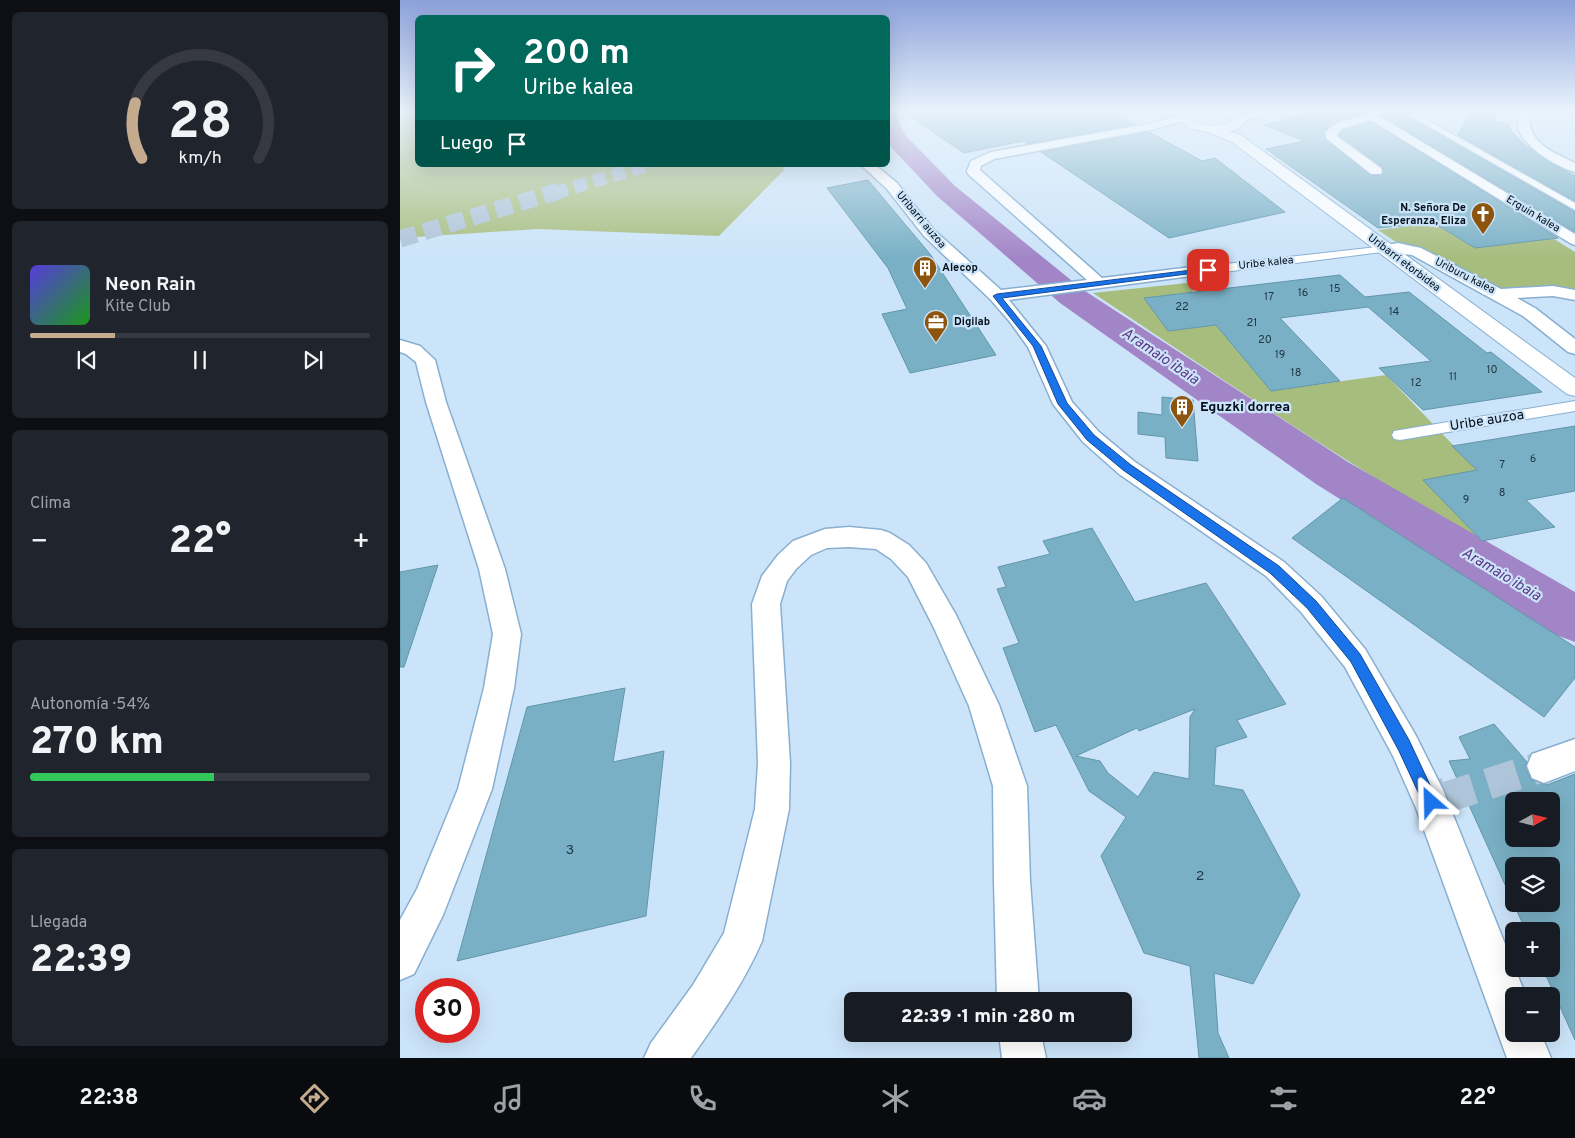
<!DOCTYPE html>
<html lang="es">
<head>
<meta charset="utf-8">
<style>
  body { margin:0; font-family:Overpass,sans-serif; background:#20242c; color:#f1f3f6; height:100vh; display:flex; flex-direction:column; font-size:19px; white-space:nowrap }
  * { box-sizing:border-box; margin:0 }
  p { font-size:16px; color:#9ea1a6 }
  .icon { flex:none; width:28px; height:28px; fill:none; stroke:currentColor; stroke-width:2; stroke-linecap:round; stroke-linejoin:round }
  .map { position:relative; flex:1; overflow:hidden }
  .drawer { display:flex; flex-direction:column; gap:12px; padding:12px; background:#0d0f14; width:400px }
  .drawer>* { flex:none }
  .banner { position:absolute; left:15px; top:15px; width:475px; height:152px; border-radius:8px; box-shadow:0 5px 20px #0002; background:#00695c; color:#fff; overflow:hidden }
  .needle { width:32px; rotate:82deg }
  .controls { position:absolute; left:1105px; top:792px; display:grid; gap:10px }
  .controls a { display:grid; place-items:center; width:55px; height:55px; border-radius:8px; background:#171b24; box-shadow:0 5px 20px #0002; font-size:25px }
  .speed { position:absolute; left:15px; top:978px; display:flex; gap:10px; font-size:25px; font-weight:700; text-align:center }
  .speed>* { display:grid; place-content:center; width:65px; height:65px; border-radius:50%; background:#171b24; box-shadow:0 5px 20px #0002; line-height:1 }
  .speed .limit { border:8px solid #d22; background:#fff; color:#111 }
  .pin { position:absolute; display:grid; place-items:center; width:42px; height:42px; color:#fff; margin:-21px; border-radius:10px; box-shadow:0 2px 8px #0006 }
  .me { position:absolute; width:55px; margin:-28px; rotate:335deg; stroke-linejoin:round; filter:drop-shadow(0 0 4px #0008) }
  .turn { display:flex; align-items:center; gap:18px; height:105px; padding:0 25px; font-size:22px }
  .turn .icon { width:65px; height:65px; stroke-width:2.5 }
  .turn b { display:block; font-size:35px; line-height:42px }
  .then { display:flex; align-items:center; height:48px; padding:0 25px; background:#0003; gap:10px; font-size:19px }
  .big { font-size:38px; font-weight:800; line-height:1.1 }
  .drawer .tile { flex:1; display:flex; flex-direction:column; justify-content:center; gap:8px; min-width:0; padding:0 18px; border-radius:8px; background:#20242c }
  .drawer .dial { align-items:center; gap:0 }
  .dial svg { height:130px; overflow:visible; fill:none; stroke:#363941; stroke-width:7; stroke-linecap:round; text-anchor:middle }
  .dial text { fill:#f1f3f6; stroke:none }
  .song { display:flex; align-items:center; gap:15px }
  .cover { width:60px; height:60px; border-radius:8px; background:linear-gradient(135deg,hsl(250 70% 55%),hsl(120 70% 35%)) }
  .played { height:5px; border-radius:2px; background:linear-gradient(90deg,#c4ab8d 25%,#363941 25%) }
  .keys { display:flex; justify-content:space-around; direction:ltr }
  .heat { display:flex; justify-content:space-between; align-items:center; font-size:28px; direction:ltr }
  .charge { height:8px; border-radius:4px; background:linear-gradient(90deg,#34c759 54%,#363941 0) }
  .trip { position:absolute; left:444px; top:992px; width:288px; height:50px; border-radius:8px; background:#171b24; box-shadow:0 5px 20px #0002; font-weight:800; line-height:50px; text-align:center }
  .dock { display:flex; height:80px; justify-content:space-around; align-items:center; background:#090b0e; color:#9ea1a6 }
  .dock .icon { width:35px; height:35px }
  .dock .current { color:#c4ab8d }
  .dock b { font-size:22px; color:#f1f3f6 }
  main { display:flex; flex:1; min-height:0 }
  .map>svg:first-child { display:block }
</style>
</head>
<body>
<main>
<section class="drawer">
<div class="tile dial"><svg viewBox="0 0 100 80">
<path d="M14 69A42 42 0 1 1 86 69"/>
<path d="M14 69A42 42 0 0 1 10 35" stroke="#c4ab8d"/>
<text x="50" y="56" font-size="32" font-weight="700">28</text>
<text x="50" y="72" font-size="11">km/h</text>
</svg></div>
<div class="tile">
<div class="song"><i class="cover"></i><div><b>Neon Rain</b><p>Kite Club</p></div></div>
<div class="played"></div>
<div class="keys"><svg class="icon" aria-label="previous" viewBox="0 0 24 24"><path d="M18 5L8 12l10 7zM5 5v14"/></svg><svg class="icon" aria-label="pause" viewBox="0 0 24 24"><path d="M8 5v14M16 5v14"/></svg><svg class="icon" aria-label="next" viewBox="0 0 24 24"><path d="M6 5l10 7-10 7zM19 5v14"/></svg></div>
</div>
<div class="tile"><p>Clima</p>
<div class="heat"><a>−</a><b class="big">22°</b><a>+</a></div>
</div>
<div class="tile"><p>Autonomía · 54%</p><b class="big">270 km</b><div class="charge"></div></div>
<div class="tile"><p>Llegada</p><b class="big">22:39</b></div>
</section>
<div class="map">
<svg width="1175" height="1058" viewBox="0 0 1175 1058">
  <rect width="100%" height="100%" fill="#cce4f9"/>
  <g fill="#a7bd7e">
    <polygon points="0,110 17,110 18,165 382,165 384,170 319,236 137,229 0,238"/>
    <polygon points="1057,179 1175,252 1175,289 1143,286 1105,289 1088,284 1040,257 996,242 978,230 1026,224 1031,227 1040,227 1075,248 1116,243"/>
    <path d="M787 283 794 292 744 298 768 331 816 325 871 391 986 375 1077 470 1024 480 1082 541C948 466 821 378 693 293Z"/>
  </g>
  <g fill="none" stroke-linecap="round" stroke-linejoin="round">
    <polygon fill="#a285c6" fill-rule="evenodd" points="488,110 496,110 499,123 507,137 555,186 682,289 948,462 1175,592 1175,642 1156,635 916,484 660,303 537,196 490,146 488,142"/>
  </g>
  <g fill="#7ab0c5" stroke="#6196aa" fill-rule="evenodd">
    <polygon points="501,110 709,110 735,124 628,144 623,141 564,153"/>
    <polygon points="922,110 970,110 935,123 923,134 926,140 970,175 982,176 983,167 939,135 943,131 971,122 1158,238 1075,248 1034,223 978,228 866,149 905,141 864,125"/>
    <polygon points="988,110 996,110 1175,212 1175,232 982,116"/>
    <polygon points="1071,110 1099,110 1094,122 1109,124 1111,131 1126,146 1150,163 1175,176 1175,201 1058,135"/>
    <polygon points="749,132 802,161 815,158 885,212 769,238 641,152"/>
    <polygon points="468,180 530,254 596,355 510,373 482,314 507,309 488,268 427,188"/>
    <polygon points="940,275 965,297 1009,292 1087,353 1091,352 1142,392 1023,410 979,368 1031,361 968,307 880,318 940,381 871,391 816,325 768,331 744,298"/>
    <polygon points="762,397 793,400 798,461 766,458 765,437 738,434 738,412 762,415"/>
    <polygon points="1175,426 1175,491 1126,500 1155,527 1082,541 1023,480 1077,470 1052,446"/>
    <polygon points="943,498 1175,647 1175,678 1144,717 892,538"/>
    <path d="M692 528 735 602 806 583 886 704 837 720 847 737 816 747 814 785 843 790 900 895 853 984 814 973 818 1033 829 1058H799L790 966 744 953 701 856 726 817 689 791 656 725 635 732 603 648 619 643 597 589 606 587 598 567 650 554 643 541ZM795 709 790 717 789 779 754 772 738 797 708 773 700 761 676 756 737 728 739 731Z"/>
    <polygon points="38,565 4,667 0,667 0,572"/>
    <polygon points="225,688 213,762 264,751 246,916 57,961 127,707"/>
    <path d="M1094 724 1127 762 1125 767 1131 780 1147 785 1175 774V1040L1143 969H1151V931H1126L1049 761 1070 759 1059 737ZM1114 801H1151V839H1114ZM1114 866H1151V904H1114Z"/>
  </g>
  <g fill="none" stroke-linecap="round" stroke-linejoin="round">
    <polyline stroke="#aec4d8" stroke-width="31" stroke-dasharray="31 15" stroke-linecap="butt" points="1044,798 1144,766"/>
    <polyline stroke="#aec4d8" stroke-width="38" stroke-dasharray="38 19" stroke-linecap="butt" points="1031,802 1048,796"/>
    <polyline stroke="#aec4d8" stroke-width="13" stroke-dasharray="13 7" stroke-linecap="butt" points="155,193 248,165"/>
    <polyline stroke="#aec4d8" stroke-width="17" stroke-dasharray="17 8" stroke-linecap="butt" points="0,239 159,191"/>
    <g stroke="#88afd0" stroke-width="2">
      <g id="pedestrian">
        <polygon points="1000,110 1010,110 1175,203 1175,210"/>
        <polygon points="986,246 992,249 990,251 808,274 802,270 808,266"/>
        <polygon points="1175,401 1175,411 1000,440 994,439 992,435 994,431 1000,430"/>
      </g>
    </g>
    <g stroke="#88afd0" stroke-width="3">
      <g id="minor">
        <polygon points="860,110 877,110 876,112 839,122 833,119 835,117"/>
        <path d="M974 110H986L979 116 1175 234V245L1170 243 971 120 942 129 937 134 938 137 981 168 982 171 981 174H971L927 139 925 133C937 118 959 120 974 110Z"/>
        <path d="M1120 110H1130C1125 142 1150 151 1175 163V172C1157 167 1125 148 1119 130 1117 123 1118 117 1120 110Z"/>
        <polygon points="782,115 786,116 788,118 786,120 754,129 594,159 581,166 580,170 702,278 808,265 814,267 816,270 814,273 609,300 646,346 672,402 699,432 735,462 884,562 921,596 965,649 1015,734 1043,790 1126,996 1114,996 1114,1034 1141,1034 1151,1058 1107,1058 1016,808 993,756 945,667 901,612 866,576 719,474 683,442 653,404 628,347 610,322 591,300 524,236 487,189 461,165 475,165 497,183 534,230 601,290 687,280 568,174 567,171 571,161 591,152 753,123"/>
        <path d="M998 243 1021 248 1101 289 1153 286 1175 290V300L1153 296 1117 298 1135 308 1175 339V354L1168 352 1123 316 1012 255C1001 253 990 255 981 252L978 249 981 246Z"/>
        <polygon points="0,340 20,346 35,360 46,402 105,569 121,634 114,688 92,789 43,915 14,974 0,980 0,920 17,889 58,789 84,688 93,634 79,569 26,402 16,362 6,354 0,352"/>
        <path d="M449 527 481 530 490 533 509 545 526 563 556 615 599 705 627 786 630 881 639 1001H597L594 881 593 786 569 706 534 628 508 577 491 559 476 549 449 547 427 548 411 555 396 569 387 581 380 604 390 763 389 809 362 941C344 983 317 1021 291 1058H244L251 1043 293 985 324 933 355 809 358 763 352 604 362 576 378 555 393 541 425 529Z"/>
        <polygon points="1175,739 1175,771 1144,783 1132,778 1127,766 1132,754"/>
        <polygon points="599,1034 641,1034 646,1058 602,1058"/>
      </g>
    </g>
    <g stroke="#88afd0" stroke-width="2">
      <path id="tertiary" d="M783 110H805L789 118C800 126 822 129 833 120L826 116 807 113 805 110H831L843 116 845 123 838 129 829 131 842 136 1175 378V396L1167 394 832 142 811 133 789 128 776 118Z"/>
    </g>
    <use href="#pedestrian" fill="#fff" fill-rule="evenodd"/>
    <use href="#minor" fill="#fff" fill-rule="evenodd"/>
    <use href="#tertiary" fill="#fff" fill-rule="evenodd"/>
  </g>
  <linearGradient id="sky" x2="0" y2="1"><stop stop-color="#8ca1da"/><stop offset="0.43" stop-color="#e8f3fc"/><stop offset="1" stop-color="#e8f3fc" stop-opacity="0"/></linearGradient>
  <rect width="1175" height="258" fill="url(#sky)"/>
  <polygon fill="#1a73e8" stroke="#114b97" points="808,268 811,270 810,271 602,298 641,346 667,403 694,435 731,465 879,566 916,601 960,654 1009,740 1038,802 1036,807 1031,810 1025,807 999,751 951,662 907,608 870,573 723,470 687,440 658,404 633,346 593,296 597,294"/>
  <defs>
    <g id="church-pin" transform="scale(1.25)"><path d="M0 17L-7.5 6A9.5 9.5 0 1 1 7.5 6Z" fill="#8d540d" stroke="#cce4f9"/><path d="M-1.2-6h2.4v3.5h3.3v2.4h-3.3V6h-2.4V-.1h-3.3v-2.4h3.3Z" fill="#fff"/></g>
    <g id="building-pin" transform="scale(1.25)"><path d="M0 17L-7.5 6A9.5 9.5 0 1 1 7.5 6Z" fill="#8d540d" stroke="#cce4f9"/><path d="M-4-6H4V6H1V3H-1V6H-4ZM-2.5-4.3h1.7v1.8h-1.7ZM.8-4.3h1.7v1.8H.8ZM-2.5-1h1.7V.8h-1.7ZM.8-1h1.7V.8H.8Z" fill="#fff"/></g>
    <g id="office-pin" transform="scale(1.25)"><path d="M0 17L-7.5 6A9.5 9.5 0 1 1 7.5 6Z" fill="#8d540d" stroke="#cce4f9"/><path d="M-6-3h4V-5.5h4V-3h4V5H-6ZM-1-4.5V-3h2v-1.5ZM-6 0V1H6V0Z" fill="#fff"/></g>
  </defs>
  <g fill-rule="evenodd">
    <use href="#church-pin" x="1083" y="214"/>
    <use href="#building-pin" x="525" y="268"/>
    <use href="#office-pin" x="536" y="322"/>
    <use href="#building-pin" x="782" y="407"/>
  </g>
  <g text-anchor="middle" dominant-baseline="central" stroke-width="4.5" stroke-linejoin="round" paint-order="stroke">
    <g font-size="11" font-weight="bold" fill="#03101b" stroke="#cce4f9" text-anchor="start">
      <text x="1066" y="208" text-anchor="end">N. Señora De<tspan x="1066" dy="13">Esperanza, Eliza</tspan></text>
      <text x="542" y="268">Alecop</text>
      <text x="554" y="322">Digilab</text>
    </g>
    <g font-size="11" fill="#03101b" stroke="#cce4f9">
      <text transform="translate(1133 214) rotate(31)">Erguin kalea</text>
      <text transform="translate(521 220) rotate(50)">Uribarri auzoa</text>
      <text transform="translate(866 263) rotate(-6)">Uribe kalea</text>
      <text transform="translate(1004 263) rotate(37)">Uribarri etorbidea</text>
      <text transform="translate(1065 276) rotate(27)">Uriburu kalea</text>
    </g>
    <g font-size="11" fill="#213846">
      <text x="935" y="289">15</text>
      <text x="903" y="293">16</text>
      <text x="869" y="297">17</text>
      <text x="782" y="307">22</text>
      <text x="994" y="312">14</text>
      <text x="852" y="323">21</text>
      <text x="865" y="340">20</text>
      <text x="880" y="355">19</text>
      <text x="1092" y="370">10</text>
      <text x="896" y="373">18</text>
      <text x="1053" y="377">11</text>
      <text x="1016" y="383">12</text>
      <text x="1133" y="459">6</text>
      <text x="1102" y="465">7</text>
      <text x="1102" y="493">8</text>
      <text x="1066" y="500">9</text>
    </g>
    <g font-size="14" font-weight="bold" fill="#03101b" stroke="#cce4f9" text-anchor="start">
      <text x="800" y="407">Eguzki dorrea</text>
    </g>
    <g font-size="14" fill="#03101b" stroke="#cce4f9">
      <text transform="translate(1087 421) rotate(-9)">Uribe auzoa</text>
    </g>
    <g font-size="14" fill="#213846">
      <text x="170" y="850">3</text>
      <text x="800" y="876">2</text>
    </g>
    <g font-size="15" font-style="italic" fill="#5c3584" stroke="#cce4f9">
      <text transform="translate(760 357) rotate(34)">Aramaio ibaia</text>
      <text transform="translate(1101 575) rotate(31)">Aramaio ibaia</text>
    </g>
  </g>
</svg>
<div class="controls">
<a><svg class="needle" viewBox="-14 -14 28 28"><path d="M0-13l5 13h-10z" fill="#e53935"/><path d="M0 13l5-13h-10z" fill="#9ea1a6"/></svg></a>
<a><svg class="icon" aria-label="layers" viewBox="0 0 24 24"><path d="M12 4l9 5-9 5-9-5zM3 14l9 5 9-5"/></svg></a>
<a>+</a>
<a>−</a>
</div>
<div class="speed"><div class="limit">30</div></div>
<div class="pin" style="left:808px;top:270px;background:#d93025"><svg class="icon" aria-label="arrive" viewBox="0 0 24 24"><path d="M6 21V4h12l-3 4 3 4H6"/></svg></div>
<svg class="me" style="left:1031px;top:802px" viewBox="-20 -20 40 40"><path d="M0-17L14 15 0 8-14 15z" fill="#1a73e8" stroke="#fff" stroke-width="4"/></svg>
<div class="trip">22:39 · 1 min · 280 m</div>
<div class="banner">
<div class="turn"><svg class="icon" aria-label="right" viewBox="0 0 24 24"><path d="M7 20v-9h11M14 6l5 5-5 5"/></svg><div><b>200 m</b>Uribe kalea</div></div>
<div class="then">Luego<svg class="icon" aria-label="arrive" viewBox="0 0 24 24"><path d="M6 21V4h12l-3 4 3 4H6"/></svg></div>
</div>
</div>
</main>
<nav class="dock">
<b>22:38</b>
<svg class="icon current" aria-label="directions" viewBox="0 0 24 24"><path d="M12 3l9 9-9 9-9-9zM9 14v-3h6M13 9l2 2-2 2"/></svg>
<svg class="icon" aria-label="music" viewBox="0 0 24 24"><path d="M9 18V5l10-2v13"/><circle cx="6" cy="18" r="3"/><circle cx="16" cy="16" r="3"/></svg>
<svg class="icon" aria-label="phone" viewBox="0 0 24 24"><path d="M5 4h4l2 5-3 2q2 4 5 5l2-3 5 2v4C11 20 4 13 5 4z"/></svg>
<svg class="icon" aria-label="climate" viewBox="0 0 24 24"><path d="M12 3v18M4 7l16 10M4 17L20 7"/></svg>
<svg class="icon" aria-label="car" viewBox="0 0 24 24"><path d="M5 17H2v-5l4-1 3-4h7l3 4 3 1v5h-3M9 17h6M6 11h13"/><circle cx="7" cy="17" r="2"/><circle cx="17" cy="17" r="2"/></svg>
<svg class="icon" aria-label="filters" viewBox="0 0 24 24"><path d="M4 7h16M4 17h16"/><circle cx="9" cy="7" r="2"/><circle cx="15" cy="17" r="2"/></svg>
<b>22°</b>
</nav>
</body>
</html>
